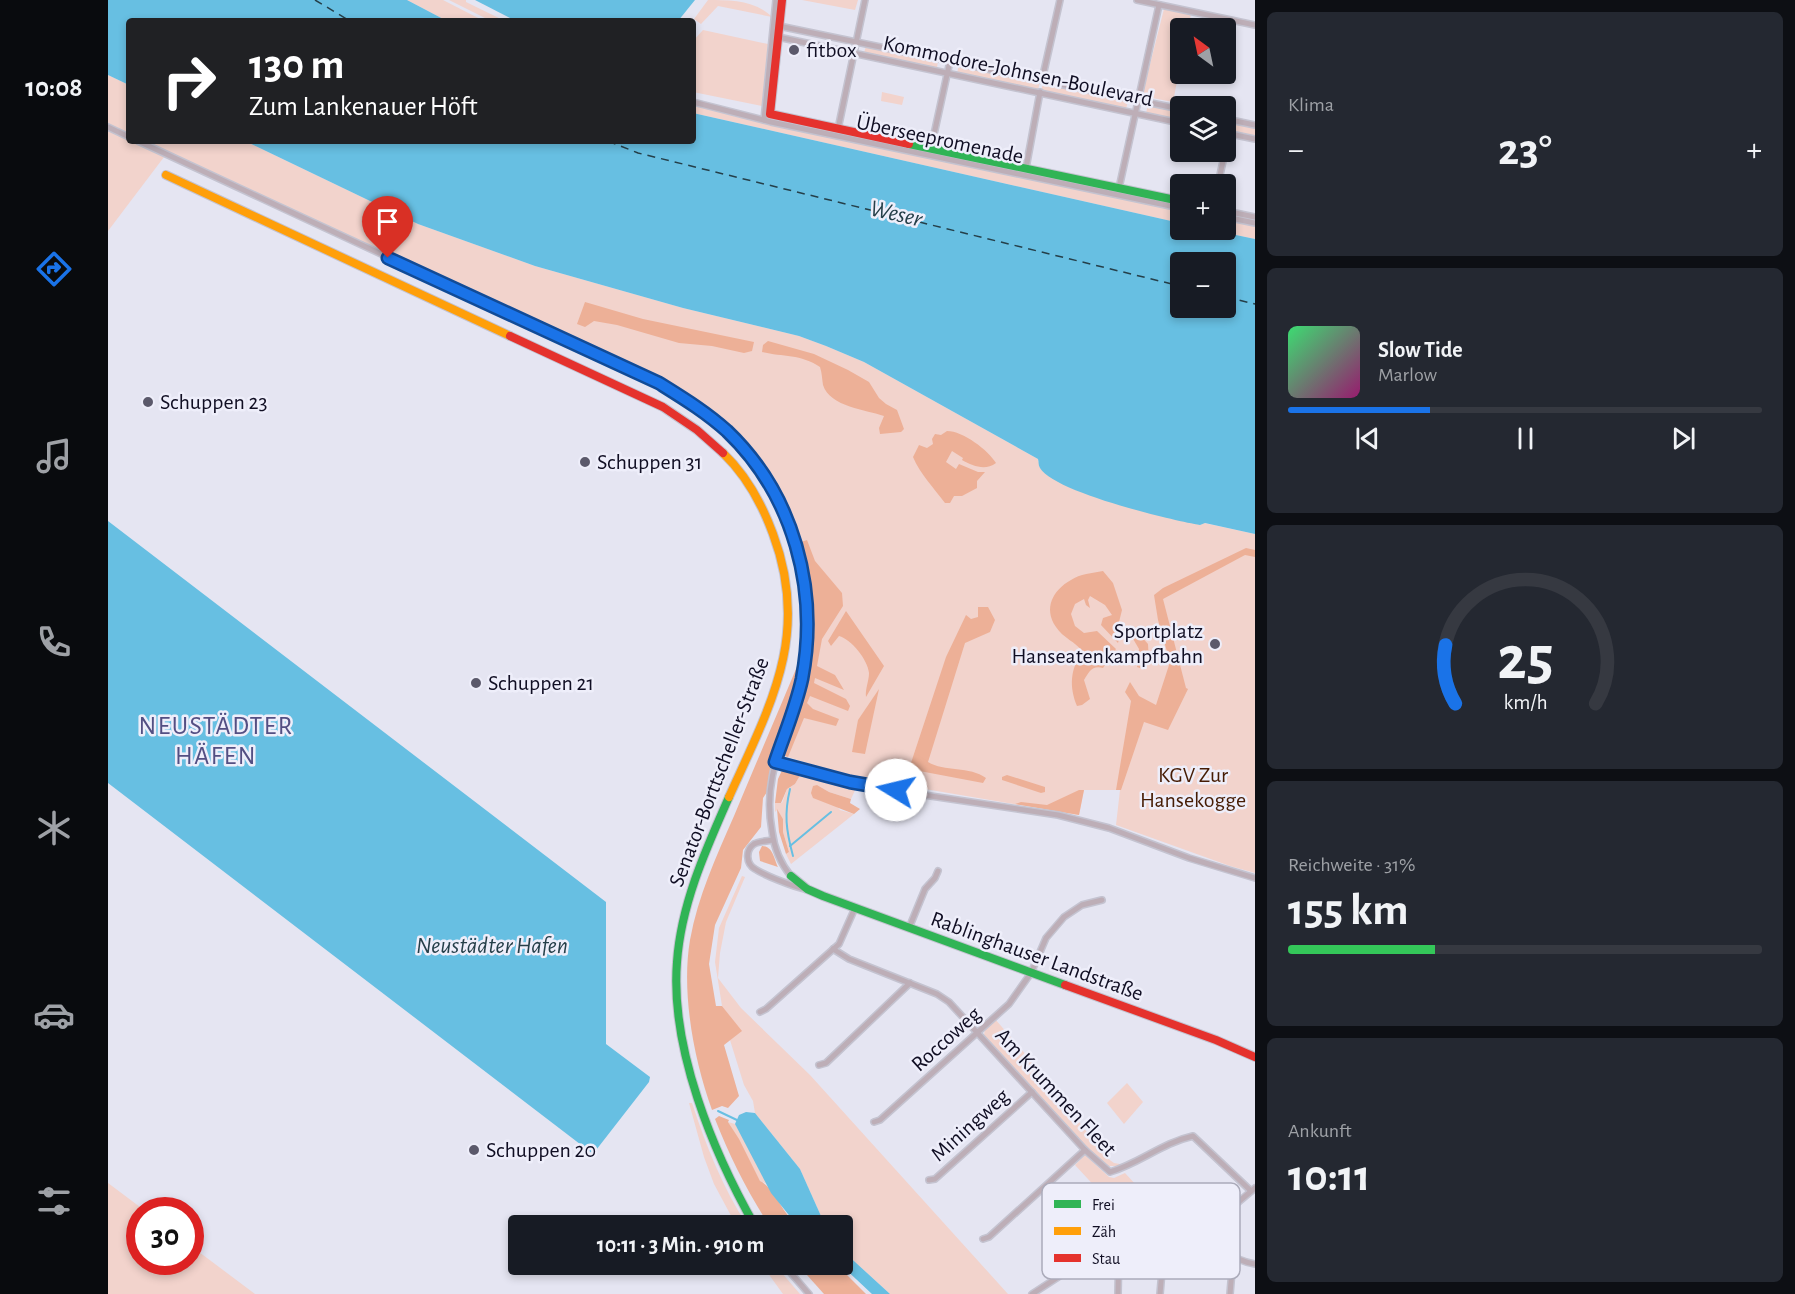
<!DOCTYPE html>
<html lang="de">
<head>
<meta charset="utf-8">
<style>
  body { margin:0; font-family:"Alegreya Sans",sans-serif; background:#242831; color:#f1f3f6; height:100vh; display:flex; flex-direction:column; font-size:22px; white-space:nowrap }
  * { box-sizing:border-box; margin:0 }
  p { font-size:20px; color:#9ea1a6 }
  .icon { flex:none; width:33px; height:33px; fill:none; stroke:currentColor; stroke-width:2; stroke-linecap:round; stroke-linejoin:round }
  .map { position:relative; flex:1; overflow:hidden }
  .sheet { display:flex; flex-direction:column; gap:12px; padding:12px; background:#0d0f14; width:540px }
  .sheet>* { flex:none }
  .top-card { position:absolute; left:18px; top:18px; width:570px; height:126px; border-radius:6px; box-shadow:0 3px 9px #0003; background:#202124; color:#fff; overflow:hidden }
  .needle { width:39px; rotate:327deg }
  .controls { position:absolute; left:1062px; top:18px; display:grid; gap:12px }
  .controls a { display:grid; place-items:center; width:66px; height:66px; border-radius:6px; background:#171b24; box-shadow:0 3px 9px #0003; font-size:30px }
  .speed { position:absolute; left:18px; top:1197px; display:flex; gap:12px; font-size:30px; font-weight:700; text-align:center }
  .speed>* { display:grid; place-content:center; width:78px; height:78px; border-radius:50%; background:#171b24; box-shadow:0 3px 9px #0003; line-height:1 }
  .speed .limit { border:9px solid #d22; background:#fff; color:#111 }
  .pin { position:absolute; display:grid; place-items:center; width:51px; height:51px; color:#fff; margin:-62px -26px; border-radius:50% 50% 50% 0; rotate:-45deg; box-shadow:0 0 6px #0007 }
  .pin .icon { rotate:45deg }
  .me { position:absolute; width:66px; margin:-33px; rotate:279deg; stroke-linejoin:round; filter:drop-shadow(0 0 4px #0008) }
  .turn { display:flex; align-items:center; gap:21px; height:126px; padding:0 24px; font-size:27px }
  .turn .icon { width:78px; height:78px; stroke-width:2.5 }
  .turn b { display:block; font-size:42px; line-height:51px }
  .big { font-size:45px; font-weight:700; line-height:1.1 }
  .sheet .tile { flex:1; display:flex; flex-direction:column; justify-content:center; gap:9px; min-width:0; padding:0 21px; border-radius:9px; background:#242831 }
  .sheet .dial { align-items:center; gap:0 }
  .dial svg { height:156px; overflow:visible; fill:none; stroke:#363941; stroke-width:7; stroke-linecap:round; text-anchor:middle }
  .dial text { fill:#f1f3f6; stroke:none }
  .song { display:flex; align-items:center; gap:18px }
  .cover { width:72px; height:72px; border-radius:9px; background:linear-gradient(135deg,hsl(140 70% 55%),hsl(320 70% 35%)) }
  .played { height:6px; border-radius:3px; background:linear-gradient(90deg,#1a73e8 30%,#363941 30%) }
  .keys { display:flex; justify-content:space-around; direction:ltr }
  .heat { display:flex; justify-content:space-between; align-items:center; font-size:33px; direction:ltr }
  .charge { height:9px; border-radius:4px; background:linear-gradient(90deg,#34c759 31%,#363941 0) }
  .trip { position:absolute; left:400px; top:1215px; width:345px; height:60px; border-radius:6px; background:#171b24; box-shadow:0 3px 9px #0003; font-weight:700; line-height:60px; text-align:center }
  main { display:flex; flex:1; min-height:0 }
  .tabs { display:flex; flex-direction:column; width:108px; justify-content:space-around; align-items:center; background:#090b0e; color:#9ea1a6 }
  .tabs .icon { width:42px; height:42px }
  .tabs .on { color:#1a73e8 }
  .tabs b { font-size:27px; color:#f1f3f6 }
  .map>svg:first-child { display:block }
</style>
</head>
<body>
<main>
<nav class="tabs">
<b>10:08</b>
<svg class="icon on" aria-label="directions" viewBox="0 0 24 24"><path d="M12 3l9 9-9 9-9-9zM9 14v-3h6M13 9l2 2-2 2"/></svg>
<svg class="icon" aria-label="music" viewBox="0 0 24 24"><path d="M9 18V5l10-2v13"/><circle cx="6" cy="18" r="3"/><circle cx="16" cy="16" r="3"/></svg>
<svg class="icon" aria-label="phone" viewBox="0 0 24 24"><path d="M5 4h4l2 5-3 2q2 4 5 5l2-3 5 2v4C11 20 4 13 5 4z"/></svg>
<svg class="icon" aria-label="climate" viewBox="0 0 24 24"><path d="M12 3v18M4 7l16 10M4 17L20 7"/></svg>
<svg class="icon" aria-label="car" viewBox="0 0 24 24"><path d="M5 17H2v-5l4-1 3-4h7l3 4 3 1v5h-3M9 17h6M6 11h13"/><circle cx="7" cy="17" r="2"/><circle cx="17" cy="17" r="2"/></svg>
<svg class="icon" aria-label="filters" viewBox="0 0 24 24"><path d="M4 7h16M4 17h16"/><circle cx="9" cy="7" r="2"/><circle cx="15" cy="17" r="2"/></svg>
</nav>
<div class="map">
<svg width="1147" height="1294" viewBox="0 0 1147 1294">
  <rect width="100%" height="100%" fill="#e5e5f2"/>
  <g fill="#f2d3cc">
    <polygon points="299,0 335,0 376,21 339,21"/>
    <polygon points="341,0 358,0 358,2 397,21 383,21"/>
    <path d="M600 0C622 0 647 0 664 17L610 6 593 24 586 19Z"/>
    <polygon points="694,0 750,0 747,10"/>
    <polygon points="1056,9 1083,14 1080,28 1072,28 1072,66 1065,102 1034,96"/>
    <polygon points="595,30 660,44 654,106 585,92 585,41"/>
    <polygon points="758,46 830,60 829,68 756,53"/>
    <polygon points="851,65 932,82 930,90 849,73"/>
    <polygon points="0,75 21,85 21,133 0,124"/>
    <polygon points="935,83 1020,101 1018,109 933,91"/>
    <polygon points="774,92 796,97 794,105 773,101"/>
    <polygon points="585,105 629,117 1072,210 1072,223 585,113"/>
    <polygon points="1040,105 1072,112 1072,120 1038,113"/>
    <polygon points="1124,123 1147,128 1147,136 1122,131"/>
    <polygon points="0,130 56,157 0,231"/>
    <path d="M37 141H137L310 224 427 266 575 308 691 336 718 346 756 362 930 459 932 468 1092 525 1096 523 1147 534V873L1122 866 1008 825 1012 790H976L971 815 740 776 674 755C684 724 698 691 701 658 713 531 654 431 541 374Z"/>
    <polygon points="1118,220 1147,226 1147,239 1104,230 1118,230"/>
    <polygon points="694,772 749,786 743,799 721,792 709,785 732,810 746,814 683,864 678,854 681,852 675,832 675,819 669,810 667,812 667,803 674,803 679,789 687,784"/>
    <polygon points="634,876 637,877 618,922 612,953 610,978 633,1008 702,1075 900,1294 782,1294 735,1251 735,1226 717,1225 692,1169 647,1113 645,1101 636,1085 622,1040 633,1031 614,1006 607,962 611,928"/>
    <polygon points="887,1019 927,1065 999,1158 1006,1163 1012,1164 1011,1166 1001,1166 992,1162 876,1035 877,1029"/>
    <polygon points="1019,1083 1035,1102 1016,1124 999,1103"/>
    <path d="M581 1103H584C598 1146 615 1188 639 1225H628L606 1184 596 1157Z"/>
    <polygon points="620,1122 627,1124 632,1132 659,1184 652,1181"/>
    <polygon points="977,1155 1001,1177 1006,1178 1017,1173 1039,1197 997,1208 989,1195 992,1192 967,1165"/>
    <polygon points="0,1183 36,1210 32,1210 32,1262 82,1262 83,1246 147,1294 0,1294"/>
    <polygon points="654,1265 667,1265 692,1294 675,1294"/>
  </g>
  <g fill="#edb097">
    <polygon points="477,302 535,319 646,342 644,351 636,353 604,346 571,343 509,325 486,321 477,327 469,324"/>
    <path d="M660 341 706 354 740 370 761 382 771 398 778 404 789 410 796 429 793 432 772 434 771 428 776 416C759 410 722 407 715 385 714 379 714 373 712 367 693 354 675 357 654 352L655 345Z"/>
    <path d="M839 431C855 431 880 450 888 463 877 471 865 466 854 460L855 458 844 451 838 462 848 469 851 464 870 472H877L869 481V488L854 496H846L842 503H837C826 488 812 474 805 457L811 445 819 448 825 444 824 439 827 434 833 435Z"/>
    <polygon points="699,540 707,561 734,593 735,606 714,639 709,666 727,675 736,690 707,678 706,683 738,699 742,706 740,711 702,696 699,703 705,709 731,719 728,726 696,718 680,757 674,755 697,682 702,638 705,635 703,584 693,542"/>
    <polygon points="1138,548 1147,550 1147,557 1137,555 1055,599 1078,688 1080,689 1060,730 1036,722 1013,790 1008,790 1023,701 1017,692 1022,682 1031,696 1048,705 1062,662 1050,620 1046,595 1055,588"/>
    <path d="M995 571 1005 583 1014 610 1009 630 1011 639 1010 643 993 625 995 618 1004 615 997 605 982 596 980 600 982 608 978 605 976 599 967 604 963 614 967 626 976 633 989 631 1008 649 995 668C984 665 981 672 976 680L982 699 974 705 969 706C961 687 962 668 975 652 968 642 955 638 948 627 935 608 945 590 963 580 972 574 984 573 995 571Z"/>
    <path d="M870 607H880L887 620 882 632 857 643 820 762C836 772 862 766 878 778L875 783 801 769 838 657 858 615 863 619 870 617Z"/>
    <path d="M738 611 776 666 758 697C757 689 761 681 761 673 760 660 743 639 731 636L723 646 720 641Z"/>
    <polygon points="1026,633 1031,634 1040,644 1041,662 1037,670 1029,667 1031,649 1024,637"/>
    <path d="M693 657 692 670 686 693 663 762 659 792 655 798 653 827 635 850 633 868 607 925 601 964 608 1006H614L634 1031 616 1045 631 1096 620 1108 614 1106 604 1110C586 1060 573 993 582 940 590 896 608 857 626 816 648 763 671 710 693 657Z"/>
    <polygon points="771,689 757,754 744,752 750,720"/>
    <polygon points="676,766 694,772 687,784 679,789 673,803 667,803 670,779"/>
    <polygon points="899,775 937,787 937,792 933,793 894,780 894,777"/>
    <polygon points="709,785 721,792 743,799 742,803 752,809 746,814 705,798 703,793 705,786"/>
    <polygon points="971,790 976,790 971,815 907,804 913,802 939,805"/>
    <polygon points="669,809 675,819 675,832 681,852 678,854 671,832"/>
    <path d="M654 846C665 846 666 859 670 867L652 861 651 852Z"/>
    <path d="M611 1116 621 1120 620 1122 631 1139 652 1181C666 1187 675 1215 689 1225H661C639 1191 622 1157 607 1119Z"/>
    <polygon points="690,1265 729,1265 758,1294 716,1294"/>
  </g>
  <g fill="#67bfe2" fill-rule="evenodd">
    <polygon points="0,0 299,0 339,21 21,21 21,85 0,75"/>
    <polygon points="367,0 587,0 570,21 408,21"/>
    <path d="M585 113 1072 223V230H1104L1147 239V534L1097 523 1092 525C1062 520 946 492 932 468 930 465 931 462 930 459L756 362 718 346 691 336 575 308 427 266 310 224 137 141H585ZM1072 262H1118V308H1072Z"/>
    <polygon points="0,521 498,902 498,1044 542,1077 541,1082 485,1154 0,783"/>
    <polygon points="638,1112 647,1113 692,1169 717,1225 689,1225 663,1193 627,1124 631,1115"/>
    <polygon points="735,1251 782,1294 764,1294 733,1265 735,1264"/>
  </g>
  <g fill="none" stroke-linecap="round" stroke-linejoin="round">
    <g stroke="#67bfe2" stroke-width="2">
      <path d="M682 789C676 814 678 830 685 856"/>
      <polyline points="682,846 723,812"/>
      <polyline points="610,1111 631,1121"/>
    </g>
    <g stroke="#253f49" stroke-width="1.5" stroke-dasharray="8 6" stroke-linecap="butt">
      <polyline points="207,0 242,21"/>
      <polyline points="500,141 530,153 1072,286"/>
      <polyline points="1118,297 1147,304"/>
    </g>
    <g stroke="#c4c3d0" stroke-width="8">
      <g id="street">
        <polyline points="1029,0 1147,25"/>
        <polyline points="671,26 1072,109"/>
        <polyline points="670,37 1072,123"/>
        <polyline points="934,80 952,0"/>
        <polyline points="585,102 663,122 1072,208"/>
        <polyline points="1118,119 1147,125"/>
        <polyline points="656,120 668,0"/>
        <polyline points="0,127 21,137"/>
        <polyline points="730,129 757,0"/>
        <polyline points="1118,133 1147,139"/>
        <path d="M30 141 551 383C575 397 598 412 618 431 685 493 714 592 694 681 681 735 653 772 664 831 666 847 672 863 683 876"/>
        <polyline points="823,148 842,61"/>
        <polyline points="1118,149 1121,133"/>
        <polyline points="918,168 932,92"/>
        <polyline points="1110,184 1117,152"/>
        <polyline points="1011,188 1051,5"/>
        <polyline points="1118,211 1147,217"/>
        <polyline points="1118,217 1147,223"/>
        <polyline points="667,762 769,788 950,815 1001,828 1081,858 1147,878"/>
        <path d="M665 840C659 841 651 841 646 844 637 850 638 864 647 869 656 875 686 887 697 889"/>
        <polyline points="801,928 817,889 827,878 830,871"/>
        <path d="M725 949 741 959 829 994 841 1002 977 1150 1002 1172C1032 1163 1054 1143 1085 1136L1143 1191"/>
        <polyline points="652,1012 658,1009 731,944 747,908"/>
        <polyline points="711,1065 718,1063 802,983"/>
        <polyline points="766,1122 772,1120 901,1004 923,973 938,938 956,917 974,905 994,900"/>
        <polyline points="821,1180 827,1179 924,1092"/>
        <polyline points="1108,1221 1111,1242"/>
        <path d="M1096 1225C1110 1245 1122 1260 1147 1264"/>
        <polyline points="875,1239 881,1237 977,1150"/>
        <polyline points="675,1264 701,1294"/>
        <polyline points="924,1294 978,1259 996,1251 1067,1229 1096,1225 1108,1221 1147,1188"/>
        <polyline points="1010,1294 1011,1245"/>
        <polyline points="1052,1294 1055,1259 1055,1233"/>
        <polyline points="1122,1294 1125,1258"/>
      </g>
    </g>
    <g stroke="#c4c3d0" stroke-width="10">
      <g id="fast">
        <polyline points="801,144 1072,201"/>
        <path d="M621 797C598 849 573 904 569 962 562 1048 605 1152 647 1226"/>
        <polyline points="683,876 699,889 715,896 957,985"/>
      </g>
    </g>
    <g stroke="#c4c3d0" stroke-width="10">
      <g id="slow">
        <polyline points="58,175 402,336"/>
        <path d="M615 453C638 475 654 504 665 534 703 635 662 706 621 797"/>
      </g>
    </g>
    <g stroke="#c4c3d0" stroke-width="10">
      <g id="jam">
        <polyline points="674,0 662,114 801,144"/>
        <polyline points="402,336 555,407 589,430 615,453"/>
        <polyline points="957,985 1108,1040 1147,1057"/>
      </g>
    </g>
    <use href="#street" stroke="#bdaeb7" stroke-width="5"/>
    <use href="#fast" stroke="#30b455" stroke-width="8"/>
    <use href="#slow" stroke="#ff9f0a" stroke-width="8"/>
    <use href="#jam" stroke="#e5322d" stroke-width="8"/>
  </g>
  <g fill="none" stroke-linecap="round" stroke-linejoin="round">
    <g stroke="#114b97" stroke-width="15">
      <path id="route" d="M280 258 551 383C575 398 598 412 619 431 686 495 711 590 694 679 688 707 676 735 667 762L742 782 788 790"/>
    </g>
    <use href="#route" stroke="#1a73e8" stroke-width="10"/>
  </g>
  <g fill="#5b596b" stroke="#eeeefa" stroke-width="2">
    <circle cx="686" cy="50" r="6"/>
    <circle cx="40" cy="402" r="6"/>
    <circle cx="477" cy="462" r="6"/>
    <circle cx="1107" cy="644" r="6"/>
    <circle cx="368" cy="683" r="6"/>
    <circle cx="366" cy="1150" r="6"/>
  </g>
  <g text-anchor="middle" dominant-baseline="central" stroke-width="5" stroke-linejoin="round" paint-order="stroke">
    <g font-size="22" fill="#100e23" stroke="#eeeefa" text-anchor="start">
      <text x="698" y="50">fitbox</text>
      <text x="52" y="402">Schuppen 23</text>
      <text x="489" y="462">Schuppen 31</text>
      <text x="1095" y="631" text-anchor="end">Sportplatz<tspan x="1095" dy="25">Hanseatenkampfbahn</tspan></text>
      <text x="380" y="683">Schuppen 21</text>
      <text x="378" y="1150">Schuppen 20</text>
    </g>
    <g font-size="22" fill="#100e23" stroke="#eeeefa">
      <text transform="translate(910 71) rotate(12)">Kommodore-Johnsen-Boulevard</text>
      <text transform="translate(832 139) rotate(12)">Überseepromenade</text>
      <text transform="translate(611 772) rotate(-69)">Senator-Borttscheller-Straße</text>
      <text transform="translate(929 956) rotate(20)">Rablinghauser Landstraße</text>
      <text transform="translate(838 1039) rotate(-42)">Roccoweg</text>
      <text transform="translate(948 1092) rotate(47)">Am Krummen Fleet</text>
      <text transform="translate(862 1125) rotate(-42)">Miningweg</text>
    </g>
    <g font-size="22" fill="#461c04" stroke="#eeeefa">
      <text x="1085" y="775">KGV Zur<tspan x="1085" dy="25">Hansekogge</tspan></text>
    </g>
    <g font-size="24" font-style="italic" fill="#253f49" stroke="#eeeefa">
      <text transform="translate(788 214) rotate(13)">Weser</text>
      <text x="384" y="946">Neustädter Hafen</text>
    </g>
    <g font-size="26" letter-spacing="1.5" fill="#534f83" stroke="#eeeefa">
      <text x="108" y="726">NEUSTÄDTER<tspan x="108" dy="30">HÄFEN</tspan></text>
    </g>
  </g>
  <rect x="934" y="1183" width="198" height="96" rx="9" fill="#eeeefa" stroke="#ababba" stroke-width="1.5"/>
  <rect x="946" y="1200" width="27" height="8" fill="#30b455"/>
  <rect x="946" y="1227" width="27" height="8" fill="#ff9f0a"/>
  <rect x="946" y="1254" width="27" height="8" fill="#e5322d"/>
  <g font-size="16" fill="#100e23">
    <text x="984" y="1210">Frei</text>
    <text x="984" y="1237">Zäh</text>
    <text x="984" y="1264">Stau</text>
  </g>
</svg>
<div class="controls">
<a><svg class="needle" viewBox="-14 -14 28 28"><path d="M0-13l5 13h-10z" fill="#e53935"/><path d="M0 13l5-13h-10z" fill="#9ea1a6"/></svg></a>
<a><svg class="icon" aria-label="layers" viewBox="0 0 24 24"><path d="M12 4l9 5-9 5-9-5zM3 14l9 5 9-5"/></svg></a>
<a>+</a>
<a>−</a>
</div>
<div class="speed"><div class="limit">30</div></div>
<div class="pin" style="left:280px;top:258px;background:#d93025"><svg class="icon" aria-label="arrive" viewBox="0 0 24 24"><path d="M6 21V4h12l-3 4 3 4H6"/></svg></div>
<svg class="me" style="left:788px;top:790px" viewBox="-20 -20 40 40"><circle r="19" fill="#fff"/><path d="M0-13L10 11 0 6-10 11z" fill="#1a73e8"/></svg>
<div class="trip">10:11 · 3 Min. · 910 m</div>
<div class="top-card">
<div class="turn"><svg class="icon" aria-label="right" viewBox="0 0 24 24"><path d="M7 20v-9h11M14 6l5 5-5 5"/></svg><div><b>130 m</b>Zum Lankenauer Höft</div></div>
</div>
</div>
<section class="sheet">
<div class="tile"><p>Klima</p>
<div class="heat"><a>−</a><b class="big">23°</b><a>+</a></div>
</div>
<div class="tile">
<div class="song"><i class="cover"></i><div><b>Slow Tide</b><p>Marlow</p></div></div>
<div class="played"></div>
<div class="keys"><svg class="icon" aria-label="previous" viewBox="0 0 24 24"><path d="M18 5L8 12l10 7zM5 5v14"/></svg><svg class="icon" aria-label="pause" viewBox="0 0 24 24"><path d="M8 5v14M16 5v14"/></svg><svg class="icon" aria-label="next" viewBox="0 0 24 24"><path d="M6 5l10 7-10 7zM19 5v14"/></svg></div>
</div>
<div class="tile dial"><svg viewBox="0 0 100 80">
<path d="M14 69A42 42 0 1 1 86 69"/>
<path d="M14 69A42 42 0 0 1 9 39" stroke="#1a73e8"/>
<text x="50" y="56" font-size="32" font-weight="700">25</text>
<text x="50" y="72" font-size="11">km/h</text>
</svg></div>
<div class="tile"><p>Reichweite · 31%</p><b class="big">155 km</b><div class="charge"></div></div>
<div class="tile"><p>Ankunft</p><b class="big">10:11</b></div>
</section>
</main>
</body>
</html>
